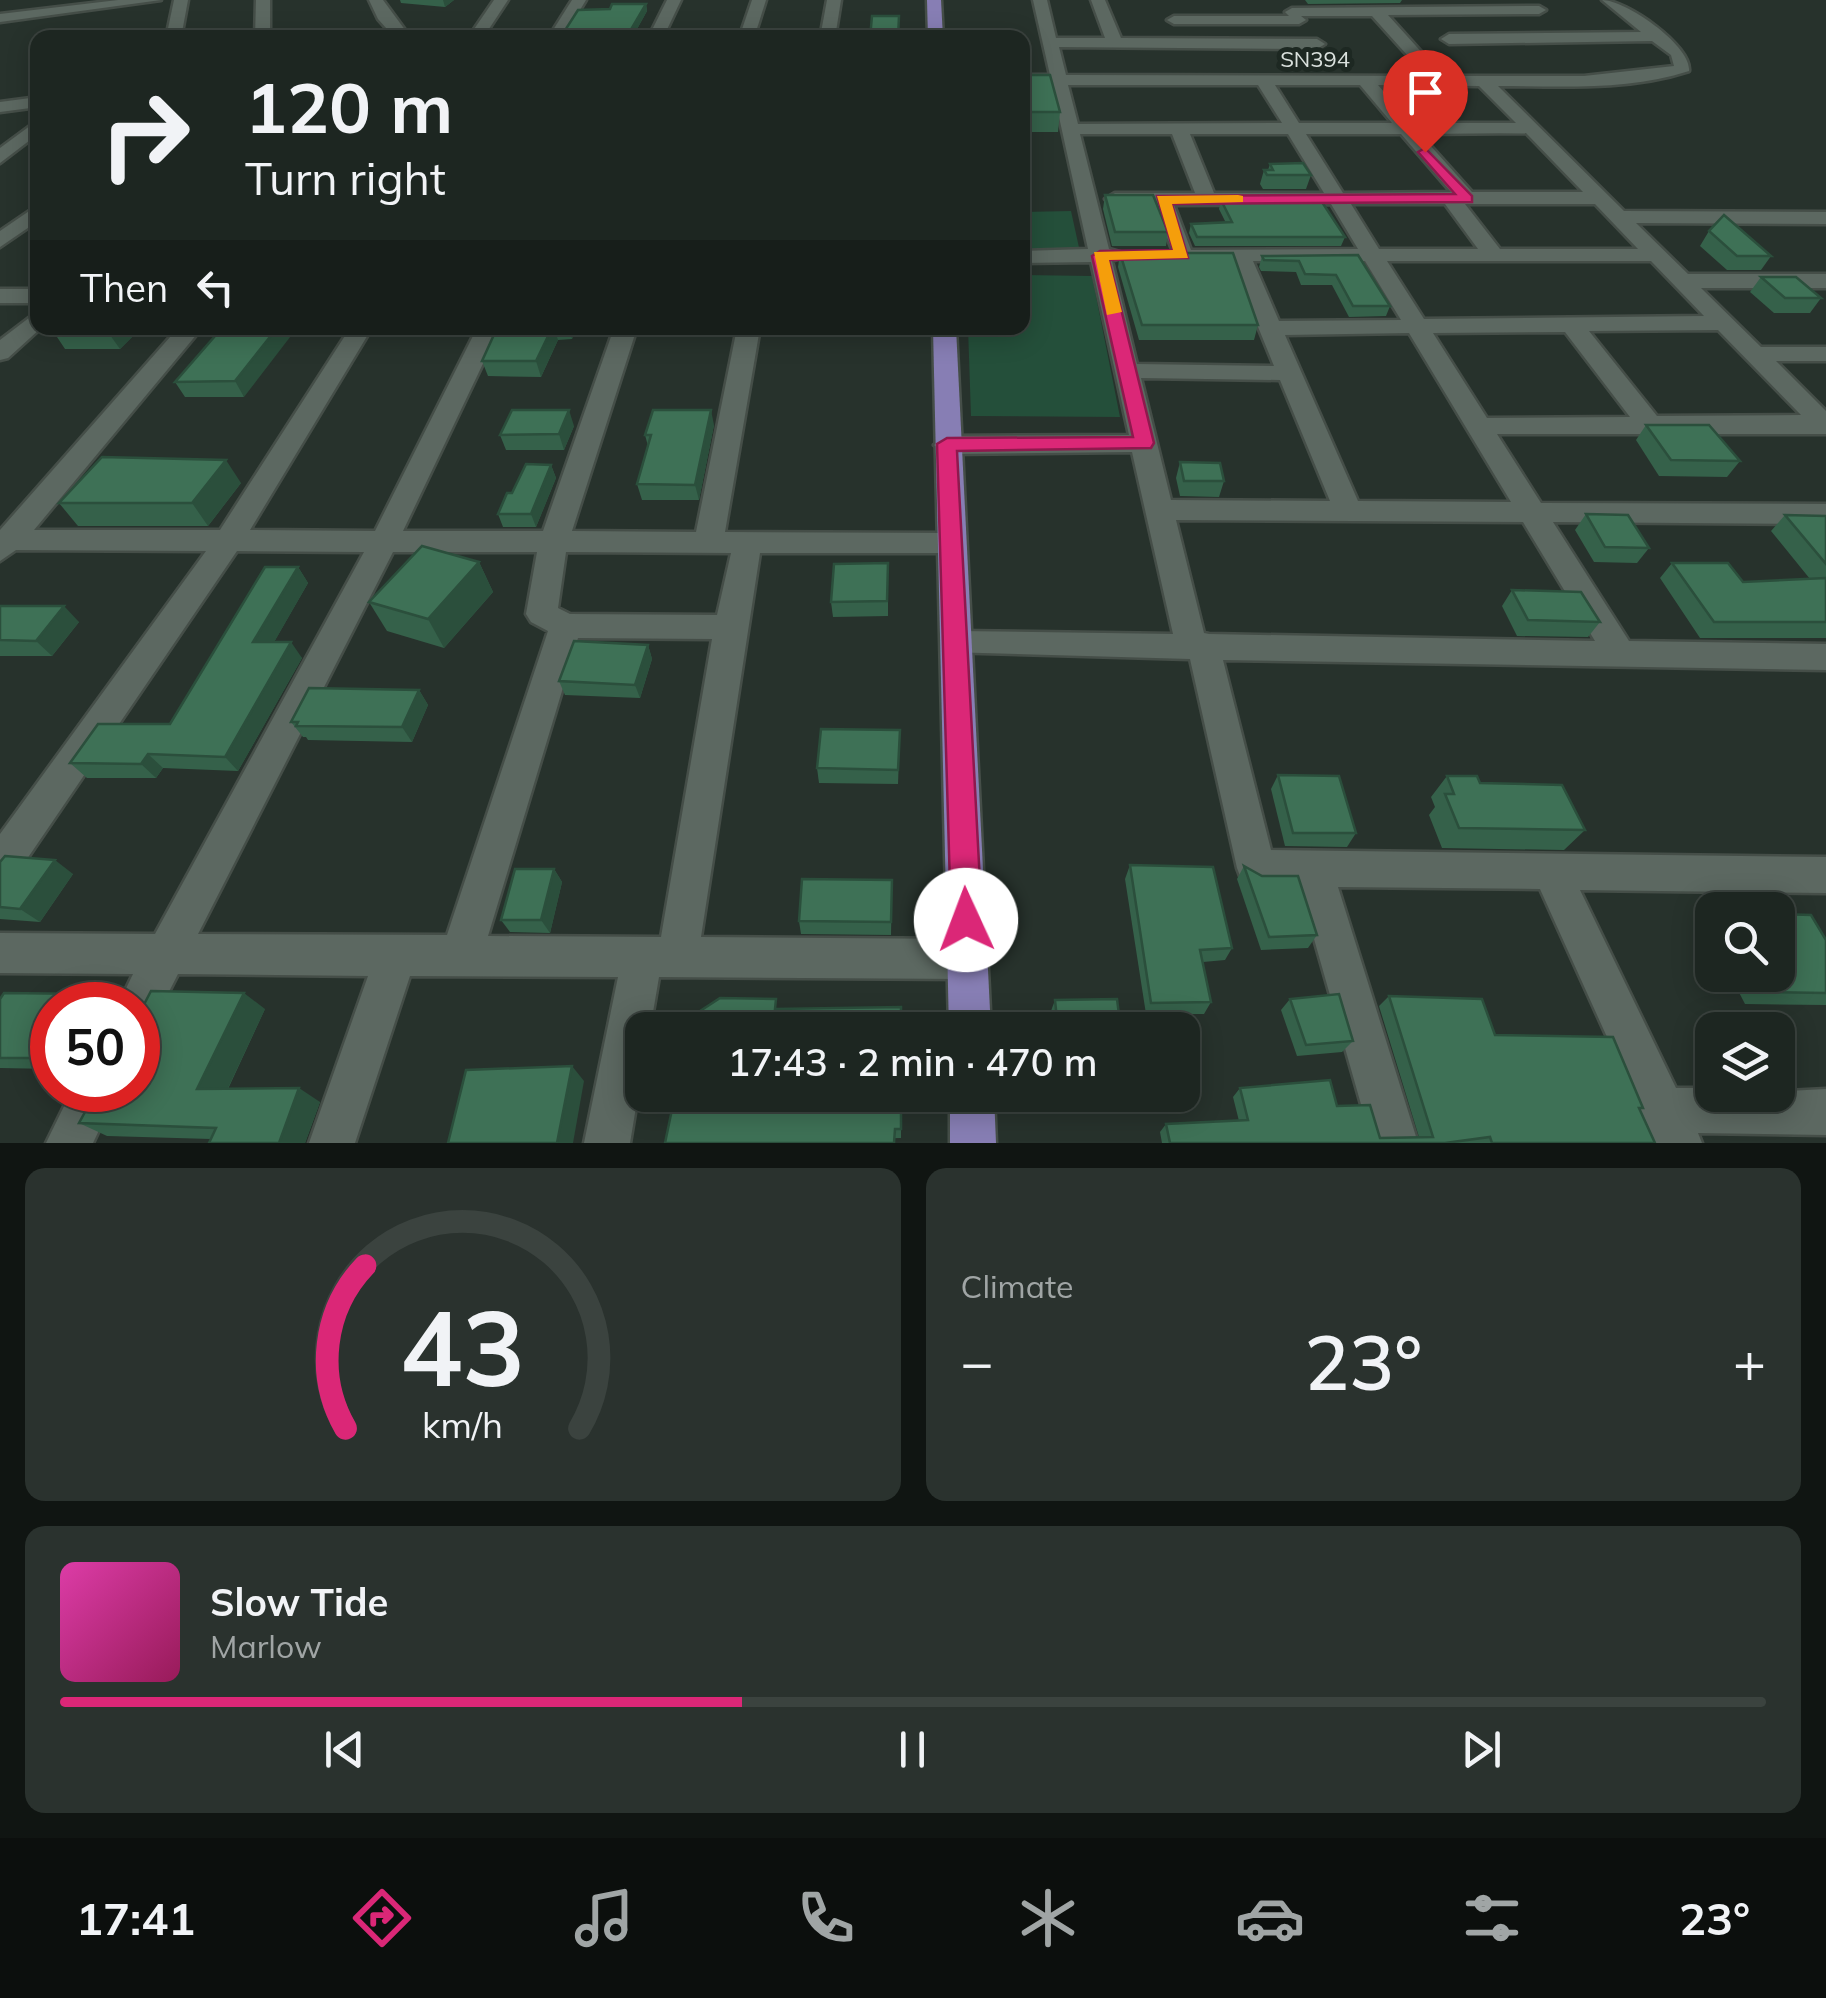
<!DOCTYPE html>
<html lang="en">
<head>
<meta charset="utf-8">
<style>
  body { margin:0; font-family:Mulish,sans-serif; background:#2a322e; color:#f1f3f6; height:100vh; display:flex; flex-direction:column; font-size:38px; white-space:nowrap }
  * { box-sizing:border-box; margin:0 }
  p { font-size:32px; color:#a0a5a5 }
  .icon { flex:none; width:55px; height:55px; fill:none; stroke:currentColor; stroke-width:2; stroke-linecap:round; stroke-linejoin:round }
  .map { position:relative; height:1143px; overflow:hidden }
  .side { display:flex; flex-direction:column; gap:25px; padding:25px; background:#101512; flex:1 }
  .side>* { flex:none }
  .top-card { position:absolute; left:30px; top:30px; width:1000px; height:305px; border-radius:20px; box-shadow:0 5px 25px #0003,0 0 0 2px #3b433f; background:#1d2621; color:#f1f3f6; overflow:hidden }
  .buttons { position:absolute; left:1695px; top:892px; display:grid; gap:20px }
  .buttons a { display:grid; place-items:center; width:100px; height:100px; border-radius:20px; background:#1d2621; box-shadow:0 5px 25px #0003,0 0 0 2px #3b433f; font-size:50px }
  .speed { position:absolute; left:30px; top:982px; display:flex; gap:20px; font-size:50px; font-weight:700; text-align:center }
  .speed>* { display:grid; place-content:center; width:130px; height:130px; border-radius:50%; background:#1d2621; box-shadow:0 5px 25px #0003,0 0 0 2px #3b433f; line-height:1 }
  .speed .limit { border:15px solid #d22; background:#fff; color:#111 }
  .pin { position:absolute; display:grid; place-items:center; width:85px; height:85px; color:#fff; margin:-102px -42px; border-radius:50% 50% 50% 0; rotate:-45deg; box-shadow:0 0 10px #0007 }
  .pin .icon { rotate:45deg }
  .me { position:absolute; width:110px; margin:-55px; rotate:358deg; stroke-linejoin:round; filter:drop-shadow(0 0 8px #0008) }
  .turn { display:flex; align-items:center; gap:35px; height:210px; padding:0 50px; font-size:45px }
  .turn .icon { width:130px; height:130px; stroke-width:2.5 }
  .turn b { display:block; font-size:70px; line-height:85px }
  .then { display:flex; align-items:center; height:95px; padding:0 50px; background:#0003; gap:20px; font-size:38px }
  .big { font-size:75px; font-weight:600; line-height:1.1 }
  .side .tile { flex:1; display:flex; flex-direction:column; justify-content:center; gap:15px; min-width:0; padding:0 35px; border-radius:20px; background:#2a322e }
  .side .dial { align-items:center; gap:0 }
  .dial svg { height:260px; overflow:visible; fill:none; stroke:#3b433f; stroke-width:7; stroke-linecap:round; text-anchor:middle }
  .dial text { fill:#f1f3f6; stroke:none }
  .song { display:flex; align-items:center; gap:30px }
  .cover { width:120px; height:120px; border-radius:15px; background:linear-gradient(135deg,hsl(320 70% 55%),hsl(330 70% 35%)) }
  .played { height:10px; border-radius:5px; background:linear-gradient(90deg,#db2777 40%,#3b433f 40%) }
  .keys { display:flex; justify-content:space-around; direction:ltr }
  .heat { display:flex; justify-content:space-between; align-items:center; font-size:55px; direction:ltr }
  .side .tiles { flex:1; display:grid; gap:25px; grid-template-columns:1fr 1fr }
  .tile:last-child { grid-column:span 2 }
  .trip { position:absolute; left:625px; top:1012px; width:575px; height:100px; border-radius:20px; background:#1d2621; box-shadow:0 5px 25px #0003,0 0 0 2px #3b433f; font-weight:600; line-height:100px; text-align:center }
  .tab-bar { display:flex; height:160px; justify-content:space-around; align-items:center; background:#0c0f0d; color:#a0a5a5 }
  .tab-bar .icon { width:70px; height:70px }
  .tab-bar .active { color:#db2777 }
  .tab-bar b { font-size:45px; color:#f1f3f6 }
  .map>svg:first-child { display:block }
</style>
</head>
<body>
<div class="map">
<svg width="1826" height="1143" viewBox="0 0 1826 1143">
  <rect width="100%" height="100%" fill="#27322c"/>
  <g fill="#244f3a">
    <polygon points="1071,211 1080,252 1023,252 1022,212"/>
    <polygon points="1023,275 1092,276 1120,417 971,416 968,328 1022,328"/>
  </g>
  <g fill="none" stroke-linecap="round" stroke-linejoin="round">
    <g stroke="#454e48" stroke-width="5">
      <g id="minor">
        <polygon points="118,0 161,0 0,22 0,14"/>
        <polygon points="174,0 188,0 181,38 166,38"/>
        <polygon points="256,0 270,0 270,38 255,38"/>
        <polygon points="369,0 383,0 411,38 395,38 378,19"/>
        <polygon points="494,0 508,0 483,38 468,38"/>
        <polygon points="572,0 586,0 563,38 548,38"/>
        <polygon points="667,0 681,0 663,38 648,38"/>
        <polygon points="752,0 766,0 754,38 739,38"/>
        <polygon points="827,0 841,0 835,38 820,38"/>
        <path d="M1033 0H1047L1056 38H1105L1091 0H1105L1121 38 1317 39 1325 44 1317 49 1059 47 1066 75 1426 76 1372 16H1301L1306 20 1299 24H1174L1167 20 1174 16H1289L1285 12 1292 8 1539 6 1546 10 1539 14 1388 15 1443 76H1584L1674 66 1671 55 1652 41 1449 44 1441 39 1449 34 1641 32 1602 0C1626 0 1692 46 1689 71 1628 91 1561 86 1498 86L1624 211 1826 212V224L1636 223 1688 274H1826V288H1701L1761 347H1826V361H1776L1826 411V434H1497L1541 503 1826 504V524L1553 522 1629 641 1826 644V670L1223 660 1271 850 1826 857V893L1580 890 1676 1088H1712V1095L1826 1089V1135L1698 1133 1702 1143H1655L1540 889 1338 887 1418 1143H1372L1299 886H1256L1242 881 1237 868 1190 659 947 652 942 643 947 634 958 631 1173 634 1132 452 947 454 934 445 947 436 1129 435 1091 262 1022 263V251L1088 249 1052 85H1022V75H1050ZM1068 85H1258L1282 123 1078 124ZM1275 85H1360L1392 123H1299ZM1378 85 1479 86 1516 123H1411ZM1526 133 1583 192H1472L1420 134ZM1080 134H1172L1195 193H1115L1105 199 1115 205H1154L1176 259 1231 261 1274 366 1137 364 1112 261 1130 255 1109 249ZM1190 134H1288L1324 193H1214ZM1306 134H1401L1451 192 1343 193ZM1331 204 1358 249 1191 250 1174 205ZM1351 204H1445L1478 249H1379ZM1465 204H1595L1638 249H1500ZM1253 261H1365L1401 320 1279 321ZM1387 261H1651L1704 316 1424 319ZM1718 330 1801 415 1657 416 1589 331ZM1565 332 1630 417 1487 418 1433 333ZM1409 333 1511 502 1358 501 1285 335ZM1141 378 1280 380 1330 501 1171 500ZM1176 520 1523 522 1595 641 1209 634 1204 633Z"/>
        <polygon points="38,97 38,107 0,112 0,102"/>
        <polygon points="38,120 38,134 0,163 0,148"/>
        <polygon points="38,205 38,221 0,247 0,231"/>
        <rect x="0" y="289" width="38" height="14"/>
        <polygon points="38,311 38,328 41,328 8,358 0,360 0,340"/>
        <path d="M178 328H202L34 530H220L350 328H372L250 530 375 531 477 328H500L403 531H543L614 328H637L572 531 696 532 737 328H760L725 532 950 533 960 536 965 543 960 550 950 553H760L701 937 968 939 982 945 988 959 982 973 968 979 659 977 650 1030H642V1071L630 1143H584L618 977 410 976 355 1143H309L368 976 178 974 153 1023 138 1029V1005H118L133 974 0 973V933L155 934 364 552 237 551 14 878 0 883V834L206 551 16 550 0 561V530ZM393 552H537L526 614 531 622 548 631 447 935 198 934ZM566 552 731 553 717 615 570 614 558 608ZM578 638 712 639 661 937 488 936Z"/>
        <polygon points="72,1090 118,1090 93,1143 46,1143"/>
      </g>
    </g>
    <g stroke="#454e48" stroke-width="5">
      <g id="major">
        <polygon points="927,0 941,0 943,38 928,38"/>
        <polygon points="933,328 956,328 991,1030 949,1030"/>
        <polygon points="950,1095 994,1095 996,1143 950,1143"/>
      </g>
    </g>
    <use href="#minor" fill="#5c6861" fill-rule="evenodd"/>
    <use href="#major" fill="#877eb4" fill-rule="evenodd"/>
  </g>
  <g fill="#35614a">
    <polygon points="400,0 454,0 445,7 401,3"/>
    <polygon points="1305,0 1402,0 1400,3 1308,4"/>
    <polygon points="646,4 647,11 632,38 553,38 610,9"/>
    <polygon points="1022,75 1060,112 1058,132 1022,132"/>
    <polygon points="1270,164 1311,175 1306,189 1263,189 1260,184 1264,170 1268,170"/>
    <polygon points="1105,195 1168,232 1166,246 1112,246 1103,209"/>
    <polygon points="1221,200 1345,237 1341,246 1195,246 1189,233 1191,224 1226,223 1219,209"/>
    <polygon points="1709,231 1771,256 1761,270 1727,270 1700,246"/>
    <polygon points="1120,253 1258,325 1254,340 1139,340 1118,267"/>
    <polygon points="1358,255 1390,306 1386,316 1349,317 1332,285 1301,285 1296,272 1261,271 1259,267 1262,256"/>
    <polygon points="1761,277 1821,298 1810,313 1774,313 1750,292"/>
    <polygon points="62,328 141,328 120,349 65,349 55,334"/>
    <polygon points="222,328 244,397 185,397 175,382"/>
    <polygon points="497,328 576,328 572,339 558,340 541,377 488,376 482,361"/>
    <polygon points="714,425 699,500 642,500 637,484 648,446 645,435"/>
    <polygon points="1646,425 1740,461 1727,477 1659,476 1636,440"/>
    <polygon points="574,426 564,450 506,450 500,435"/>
    <polygon points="1180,462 1224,481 1219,497 1180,496 1176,478"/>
    <polygon points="551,465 556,478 536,527 503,527 498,514 512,493"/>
    <polygon points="241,483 208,526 78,526 59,503"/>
    <polygon points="1586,514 1649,548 1637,563 1594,562 1575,530"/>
    <polygon points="1785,515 1826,516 1826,638 1700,638 1660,578 1672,563 1743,582 1810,579 1771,531"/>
    <polygon points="479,562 493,592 444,648 387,631 369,602"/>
    <polygon points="888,563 888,616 833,617 831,602"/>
    <polygon points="298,567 308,583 274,642 302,658 238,771 163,768 156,778 87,778 70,763 170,724"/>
    <polygon points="1512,590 1600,622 1588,637 1517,636 1502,606"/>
    <polygon points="0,606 79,622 52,656 0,656"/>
    <polygon points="648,645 652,659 640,698 565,695 559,681"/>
    <polygon points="419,690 428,705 412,742 308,740 306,737 303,737 291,722"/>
    <polygon points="900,730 898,784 819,783 817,768"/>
    <polygon points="1278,775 1356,833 1347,847 1285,846 1271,789"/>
    <polygon points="1447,776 1480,783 1585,830 1564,850 1442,848 1429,815 1435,807 1431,797"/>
    <polygon points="0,862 73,874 40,922 0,919"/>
    <polygon points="1130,865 1232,948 1225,960 1203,962 1211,1002 1204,1014 1146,1014 1125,879"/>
    <polygon points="1244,866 1317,935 1308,948 1261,950 1237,879"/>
    <polygon points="554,869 562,882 550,933 510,932 501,920"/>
    <polygon points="892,880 891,935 801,934 799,921"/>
    <polygon points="1712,920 1712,942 1704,926"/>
    <polygon points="1826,940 1826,1005 1745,1004 1730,975 1778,975"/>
    <polygon points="1389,996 1495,1035 1643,1108 1640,1110 1655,1143 1162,1143 1160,1132 1166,1124 1239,1121 1233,1097 1240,1088 1337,1106 1380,1138 1419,1137 1379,1006"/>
    <polygon points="0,999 52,1005 52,1069 0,1068"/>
    <polygon points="1290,999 1353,1041 1342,1052 1297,1056 1281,1010"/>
    <polygon points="1055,1000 1121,1030 1053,1030 1051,1011"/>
    <polygon points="265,1009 228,1089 320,1102 305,1143 209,1143 211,1139 107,1136 79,1123"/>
    <polygon points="901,1095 901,1138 665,1143"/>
  </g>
  <g fill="#2b4f3c">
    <polygon points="443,0 454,0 445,7"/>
    <polygon points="646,4 647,11 632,38 630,38 629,33"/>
    <polygon points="118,328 141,328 120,349 110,335"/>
    <polygon points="277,328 297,328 244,397 235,381"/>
    <polygon points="552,328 554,328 558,340 541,377 536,361"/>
    <polygon points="569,328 576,328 572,339"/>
    <polygon points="569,410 574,426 564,450 559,434"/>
    <polygon points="711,410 714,425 699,500 695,485"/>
    <polygon points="226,460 241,483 208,526 192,503"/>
    <polygon points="551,465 556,478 536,527 531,514"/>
    <polygon points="479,562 493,592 444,648 428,619"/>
    <polygon points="298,567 308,583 265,658 253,642"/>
    <polygon points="64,606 79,622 52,656 36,641"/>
    <polygon points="291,642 302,658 238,771 225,757"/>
    <polygon points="648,645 652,659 640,698 635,685"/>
    <polygon points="419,690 428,705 412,742 402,727"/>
    <polygon points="148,754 163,768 156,778 141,764"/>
    <polygon points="55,860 73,874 40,922 20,909"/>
    <polygon points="554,869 562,882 550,933 541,920"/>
    <polygon points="244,993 265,1009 221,1103 197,1089"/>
    <polygon points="90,994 107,1005 84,1005"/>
    <polygon points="572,1066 584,1081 573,1143 557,1143"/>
    <polygon points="299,1088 320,1102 305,1143 279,1143"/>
  </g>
  <g fill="#3e7156" stroke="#2b4f3c" stroke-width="2.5">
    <polygon points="612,4 646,4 629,33 593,32 592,38 553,38 556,34 564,32 578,10 610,9"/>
    <polygon points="872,16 899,16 898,38 870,38"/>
    <polygon points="1022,75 1050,75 1060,112 1022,112"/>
    <polygon points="1303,163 1311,175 1267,175 1264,170 1273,170 1270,164"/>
    <polygon points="1105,195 1153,195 1168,232 1115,232"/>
    <polygon points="1320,199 1345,237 1197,237 1191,224 1232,222 1221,200"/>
    <polygon points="1724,215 1771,256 1737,256 1709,231"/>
    <polygon points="1120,253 1233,253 1258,325 1142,325"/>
    <polygon points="1358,255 1390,306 1353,306 1336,275 1305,274 1299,261 1264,260 1262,256"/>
    <polygon points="1761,277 1796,277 1821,298 1785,298"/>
    <polygon points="62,328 118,328 110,335 55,334"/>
    <polygon points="222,328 277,328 235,381 175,382"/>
    <polygon points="497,328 552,328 536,361 482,361"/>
    <polygon points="512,410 569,410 559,434 500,435"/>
    <polygon points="653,410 711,410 695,485 637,484 651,435 645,435"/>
    <polygon points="1646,425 1709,425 1740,461 1671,460"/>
    <polygon points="102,457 226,460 192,503 59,503"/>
    <polygon points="1180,462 1220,463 1224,481 1184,481"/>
    <polygon points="526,464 551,465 531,514 498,514 507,493 512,493"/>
    <polygon points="1586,514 1628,515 1649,548 1605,547"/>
    <polygon points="1785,515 1826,516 1826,564"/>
    <polygon points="422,546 479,562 428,619 369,602"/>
    <polygon points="888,563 887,601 831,602 834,564"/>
    <polygon points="1672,563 1728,563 1743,582 1826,578 1826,622 1714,622"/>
    <polygon points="265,567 298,567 253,642 291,642 225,757 148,754 141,764 70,763 98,724 170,724"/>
    <polygon points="1512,590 1581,592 1600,622 1528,620"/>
    <polygon points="0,606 64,606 36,641 0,640"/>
    <polygon points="574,641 648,645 635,685 559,681"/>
    <polygon points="309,688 419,690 402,727 296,726 298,722 291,722"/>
    <polygon points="821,729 900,730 898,770 817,768"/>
    <polygon points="1278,775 1339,776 1356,833 1293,833"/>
    <polygon points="1447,776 1477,776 1480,783 1562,785 1585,830 1459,828 1445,794 1454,794"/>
    <polygon points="5,856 55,860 20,909 0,907 0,862"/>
    <polygon points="1130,865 1213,867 1232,948 1200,950 1211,1002 1151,1003"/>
    <polygon points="1244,866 1262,876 1298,876 1317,935 1269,937"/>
    <polygon points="515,869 554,869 541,920 501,920"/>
    <polygon points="802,879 892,880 891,922 799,921"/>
    <polygon points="1778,914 1811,915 1826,940 1826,993 1765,992 1755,975 1778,975"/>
    <polygon points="151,991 244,993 197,1089 299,1088 279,1143 209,1143 216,1128 79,1123 97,1090 138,1090 138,1016"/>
    <polygon points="4,993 90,994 84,1005 52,1005 52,1058 0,1058 0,999"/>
    <polygon points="1339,994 1353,1041 1306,1045 1290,999"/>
    <polygon points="1389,996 1482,999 1495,1035 1613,1037 1643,1108 1639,1108 1655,1143 1492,1143 1490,1137 1445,1143 1170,1143 1166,1124 1248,1120 1240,1088 1330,1080 1337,1106 1370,1105 1380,1138 1433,1137"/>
    <polygon points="720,998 776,999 775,1009 901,1007 901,1030 691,1030 694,1015"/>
    <polygon points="1117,999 1121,1030 1058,1030 1055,1000"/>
    <polygon points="572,1066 557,1143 448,1143 466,1070"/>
    <polygon points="675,1095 901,1095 901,1129 895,1129 894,1143 665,1143"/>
  </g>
  <polygon fill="#db2777" stroke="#8e194d" stroke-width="2.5" points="1425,148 1472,196 1472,202 1172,204 1188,258 1109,260 1154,443 1151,448 957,451 982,920 977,930 966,934 956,930 951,920 937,444 947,438 1133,437 1092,256 1100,251 1173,250 1157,196 1455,194 1418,152"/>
  <polygon fill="#f59e0b" points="1238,195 1243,196 1243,202 1172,204 1188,258 1109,260 1122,312 1107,315 1094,252 1173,250 1157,196"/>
  <g text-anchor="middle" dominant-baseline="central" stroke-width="10" stroke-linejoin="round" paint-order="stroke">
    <g font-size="22" fill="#dae1dd" stroke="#1d2822">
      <text x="1315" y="59">SN394</text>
    </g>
  </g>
</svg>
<div class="buttons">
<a><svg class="icon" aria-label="search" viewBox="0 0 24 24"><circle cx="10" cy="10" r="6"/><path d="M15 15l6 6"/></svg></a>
<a><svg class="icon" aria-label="layers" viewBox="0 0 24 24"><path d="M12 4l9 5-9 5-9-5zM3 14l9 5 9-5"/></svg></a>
</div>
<div class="speed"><div class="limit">50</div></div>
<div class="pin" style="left:1425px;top:152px;background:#d93025"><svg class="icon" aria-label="arrive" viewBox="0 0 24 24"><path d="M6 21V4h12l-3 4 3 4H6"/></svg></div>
<svg class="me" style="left:966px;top:920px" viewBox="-20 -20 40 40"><circle r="19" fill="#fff"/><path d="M0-13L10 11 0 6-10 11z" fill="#db2777"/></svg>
<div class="trip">17:43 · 2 min · 470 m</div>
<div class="top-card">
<div class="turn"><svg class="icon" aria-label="right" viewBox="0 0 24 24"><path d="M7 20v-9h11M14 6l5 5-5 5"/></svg><div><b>120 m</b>Turn right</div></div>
<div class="then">Then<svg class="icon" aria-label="left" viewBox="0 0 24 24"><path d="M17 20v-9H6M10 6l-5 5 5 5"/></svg></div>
</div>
</div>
<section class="side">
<div class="tiles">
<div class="tile dial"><svg viewBox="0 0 100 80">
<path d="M14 69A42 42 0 1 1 86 69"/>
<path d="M14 69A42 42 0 0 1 20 19" stroke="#db2777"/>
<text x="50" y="56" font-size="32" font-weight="700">43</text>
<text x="50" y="72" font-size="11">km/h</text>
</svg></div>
<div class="tile"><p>Climate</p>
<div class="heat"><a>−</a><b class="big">23°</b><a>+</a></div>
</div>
<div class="tile">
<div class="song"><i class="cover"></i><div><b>Slow Tide</b><p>Marlow</p></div></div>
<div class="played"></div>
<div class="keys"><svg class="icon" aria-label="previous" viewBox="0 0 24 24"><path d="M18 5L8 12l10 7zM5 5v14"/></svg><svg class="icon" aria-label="pause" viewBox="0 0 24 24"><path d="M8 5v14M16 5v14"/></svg><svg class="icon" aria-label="next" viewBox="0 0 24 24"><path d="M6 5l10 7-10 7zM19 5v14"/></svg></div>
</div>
</div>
</section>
<nav class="tab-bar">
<b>17:41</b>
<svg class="icon active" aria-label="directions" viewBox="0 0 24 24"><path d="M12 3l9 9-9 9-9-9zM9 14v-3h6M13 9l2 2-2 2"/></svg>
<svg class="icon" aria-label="music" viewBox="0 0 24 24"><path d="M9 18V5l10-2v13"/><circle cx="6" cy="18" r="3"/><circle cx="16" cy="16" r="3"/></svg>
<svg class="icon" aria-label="phone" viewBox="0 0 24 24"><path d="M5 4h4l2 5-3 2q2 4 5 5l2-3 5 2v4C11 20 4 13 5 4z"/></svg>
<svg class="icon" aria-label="climate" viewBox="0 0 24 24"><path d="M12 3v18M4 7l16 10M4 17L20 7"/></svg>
<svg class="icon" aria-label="car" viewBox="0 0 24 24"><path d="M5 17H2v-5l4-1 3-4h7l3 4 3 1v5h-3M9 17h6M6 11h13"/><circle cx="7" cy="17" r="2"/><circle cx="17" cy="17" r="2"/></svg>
<svg class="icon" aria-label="filters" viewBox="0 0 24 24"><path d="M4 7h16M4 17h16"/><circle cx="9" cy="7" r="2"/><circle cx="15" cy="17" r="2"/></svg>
<b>23°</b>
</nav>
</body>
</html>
